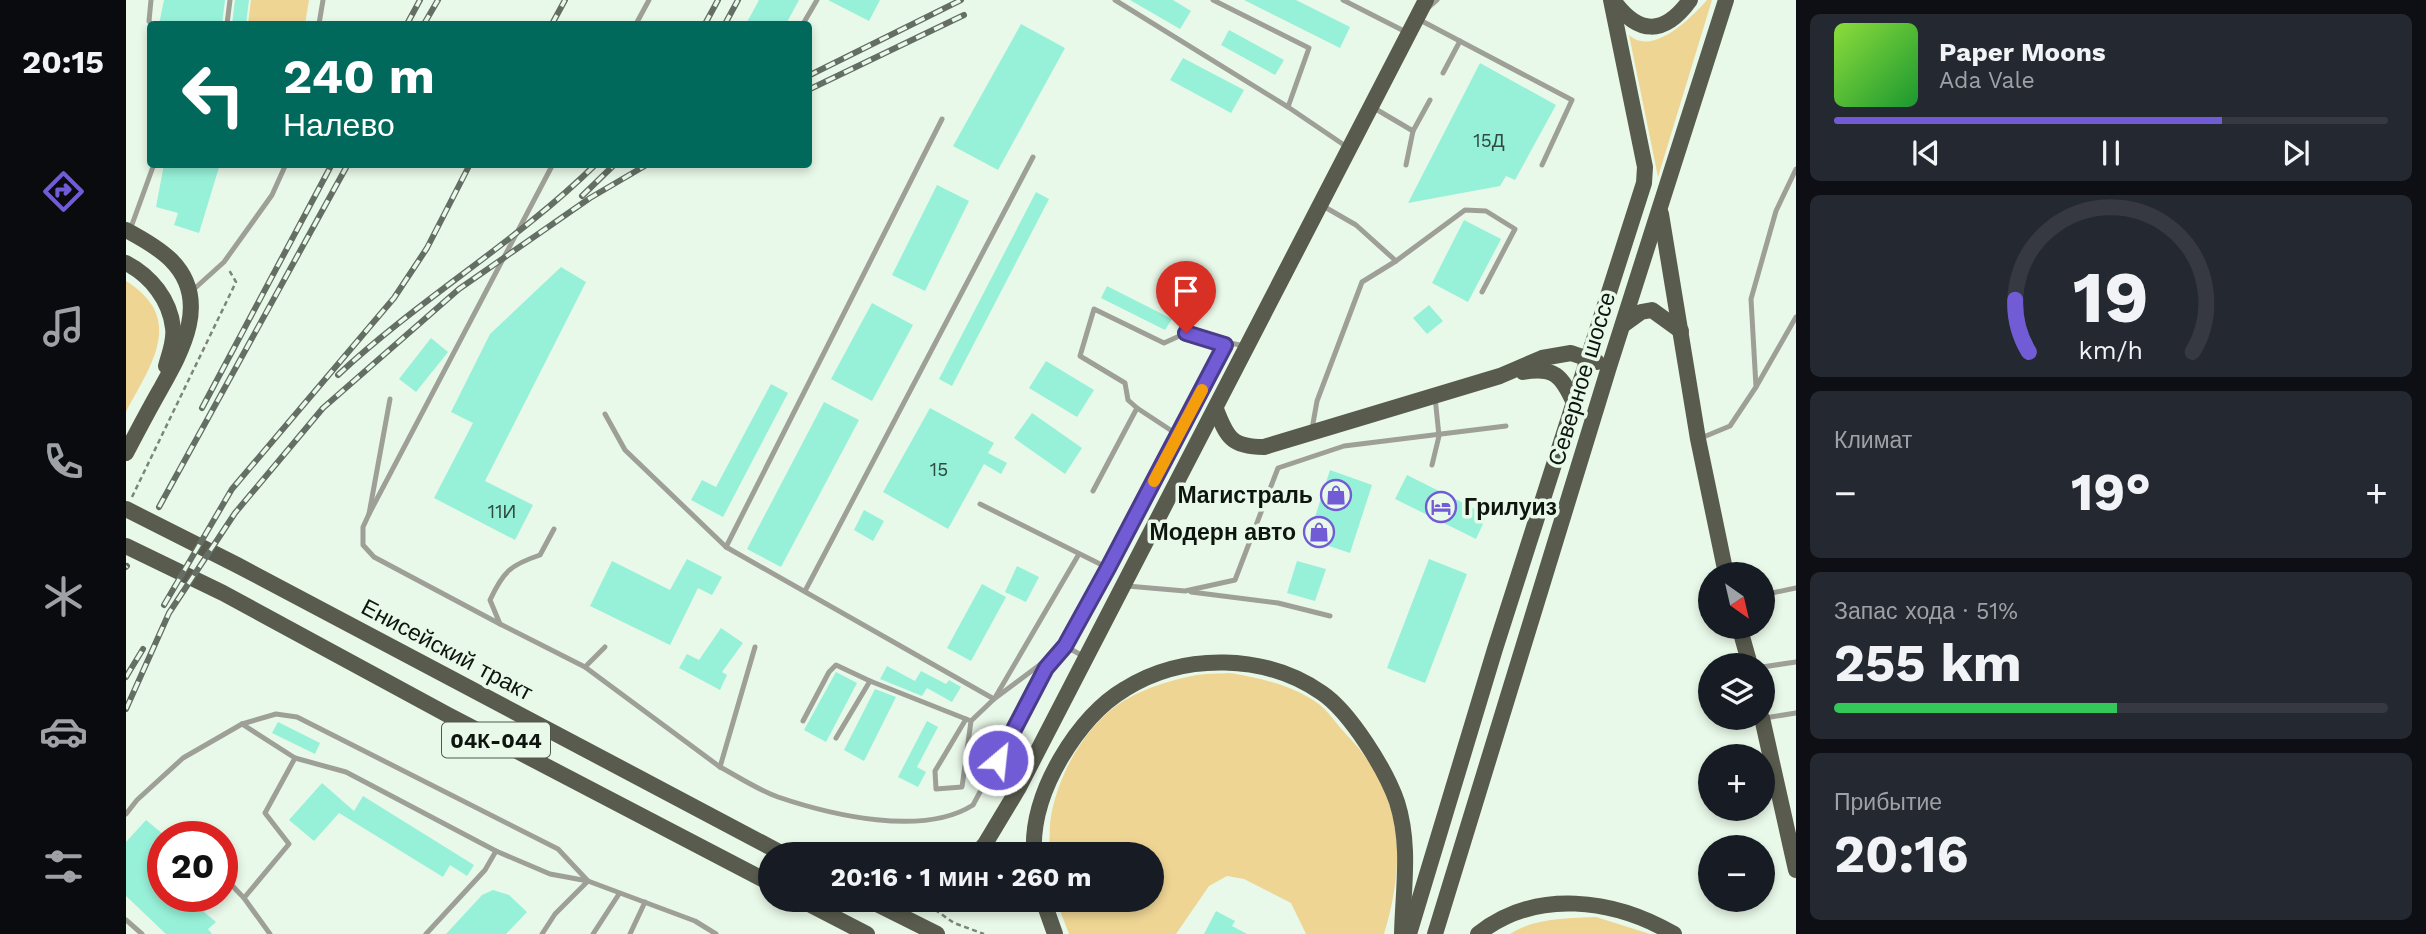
<!DOCTYPE html>
<html lang="ru">
<head>
<meta charset="utf-8">
<style>
  body { margin:0; font-family:"Work Sans",sans-serif; background:#242831; color:#f1f3f6; height:100vh; display:flex; flex-direction:column; font-size:26px; white-space:nowrap }
  * { box-sizing:border-box; margin:0 }
  p { font-size:23px; color:#9ea1a6 }
  .icon { flex:none; width:38px; height:38px; fill:none; stroke:currentColor; stroke-width:2; stroke-linecap:round; stroke-linejoin:round }
  .map { position:relative; flex:1; overflow:hidden }
  .panel { display:flex; flex-direction:column; gap:14px; padding:14px; background:#0d0f14; width:630px }
  .panel>* { flex:none }
  .guide { position:absolute; left:21px; top:21px; width:665px; height:147px; border-radius:7px; box-shadow:0 4px 10px #0003; background:#00695c; color:#fff; overflow:hidden }
  .needle { width:46px; rotate:146deg }
  .fabs { position:absolute; left:1572px; top:562px; display:grid; gap:14px }
  .fabs a { display:grid; place-items:center; width:77px; height:77px; border-radius:50%; background:#171b24; box-shadow:0 4px 10px #0003; font-size:35px }
  .speed { position:absolute; left:21px; top:821px; display:flex; gap:14px; font-size:35px; font-weight:700; text-align:center }
  .speed>* { display:grid; place-content:center; width:91px; height:91px; border-radius:50%; background:#171b24; box-shadow:0 4px 10px #0003; line-height:1 }
  .speed .limit { border:10px solid #d22; background:#fff; color:#111 }
  .pin { position:absolute; display:grid; place-items:center; width:60px; height:60px; color:#fff; margin:-72px -30px; border-radius:50% 50% 50% 0; rotate:-45deg; box-shadow:0 0 7px #0007 }
  .pin .icon { rotate:45deg }
  .me { position:absolute; width:77px; margin:-38px; rotate:28deg; stroke-linejoin:round; filter:drop-shadow(0 0 5px #0008) }
  .turn { display:flex; align-items:center; gap:24px; height:147px; padding:0 21px; font-size:32px }
  .turn .icon { width:91px; height:91px; stroke-width:2.5 }
  .turn b { display:block; font-size:49px; line-height:60px }
  .big { font-size:52px; font-weight:700; line-height:1.1 }
  .panel .widget { flex:1; display:flex; flex-direction:column; justify-content:center; gap:10px; min-width:0; padding:0 24px; border-radius:10px; background:#242831 }
  .panel .dial { align-items:center; gap:0 }
  .dial svg { height:182px; overflow:visible; fill:none; stroke:#363941; stroke-width:7; stroke-linecap:round; text-anchor:middle }
  .dial text { fill:#f1f3f6; stroke:none }
  .song { display:flex; align-items:center; gap:21px }
  .cover { width:84px; height:84px; border-radius:10px; background:linear-gradient(135deg,hsl(90 70% 55%),hsl(130 70% 35%)) }
  .played { height:7px; border-radius:4px; background:linear-gradient(90deg,#725cd6 70%,#363941 70%) }
  .keys { display:flex; justify-content:space-around; direction:ltr }
  .heat { display:flex; justify-content:space-between; align-items:center; font-size:38px; direction:ltr }
  .charge { height:10px; border-radius:5px; background:linear-gradient(90deg,#34c759 51%,#363941 0) }
  .trip { position:absolute; left:632px; top:842px; width:406px; height:70px; border-radius:35px; background:#171b24; box-shadow:0 4px 10px #0003; font-weight:700; line-height:70px; text-align:center }
  main { display:flex; flex:1; min-height:0 }
  .menu { display:flex; flex-direction:column; width:126px; justify-content:space-around; align-items:center; background:#090b0e; color:#9ea1a6 }
  .menu .icon { width:49px; height:49px }
  .menu .current { color:#725cd6 }
  .menu b { font-size:32px; color:#f1f3f6 }
  .map>svg:first-child { display:block }
</style>
</head>
<body>
<main>
<nav class="menu">
<b>20:15</b>
<svg class="icon current" aria-label="directions" viewBox="0 0 24 24"><path d="M12 3l9 9-9 9-9-9zM9 14v-3h6M13 9l2 2-2 2"/></svg>
<svg class="icon" aria-label="music" viewBox="0 0 24 24"><path d="M9 18V5l10-2v13"/><circle cx="6" cy="18" r="3"/><circle cx="16" cy="16" r="3"/></svg>
<svg class="icon" aria-label="phone" viewBox="0 0 24 24"><path d="M5 4h4l2 5-3 2q2 4 5 5l2-3 5 2v4C11 20 4 13 5 4z"/></svg>
<svg class="icon" aria-label="climate" viewBox="0 0 24 24"><path d="M12 3v18M4 7l16 10M4 17L20 7"/></svg>
<svg class="icon" aria-label="car" viewBox="0 0 24 24"><path d="M5 17H2v-5l4-1 3-4h7l3 4 3 1v5h-3M9 17h6M6 11h13"/><circle cx="7" cy="17" r="2"/><circle cx="17" cy="17" r="2"/></svg>
<svg class="icon" aria-label="filters" viewBox="0 0 24 24"><path d="M4 7h16M4 17h16"/><circle cx="9" cy="7" r="2"/><circle cx="15" cy="17" r="2"/></svg>
</nav>
<div class="map">
<svg width="1670" height="934" viewBox="0 0 1670 934">
  <rect width="100%" height="100%" fill="#e9f9e9"/>
  <g fill="#efd594">
    <polygon points="125,0 183,0 179,24 122,24"/>
    <path d="M1581 0H1586L1532 177 1503 35C1527 57 1566 17 1581 0Z"/>
    <path d="M0 281C61 319 24 366 0 412Z"/>
    <path d="M1104 673C1134 678 1165 685 1190 702 1202 710 1210 724 1220 734 1277 793 1281 858 1258 934H1180L1165 903 1118 879 1101 876 1083 886 1050 934H943L930 900H1026V854H923C924 842 923 828 925 816 932 777 955 734 986 709 1007 692 1040 681 1066 676 1078 673 1092 674 1104 673Z"/>
    <path d="M1470 917 1524 934H1384C1408 918 1442 918 1470 917Z"/>
  </g>
  <g fill="#97f1d8">
    <polygon points="38,0 99,0 96,24 33,24"/>
    <polygon points="109,0 123,0 120,24 106,24"/>
    <polygon points="633,0 673,0 660,24 620,24"/>
    <polygon points="702,0 754,0 743,21"/>
    <polygon points="1004,0 1047,0 1065,11 1054,29"/>
    <polygon points="1118,0 1170,0 1224,27 1214,48"/>
    <polygon points="895,24 939,48 872,170 827,146"/>
    <polygon points="1103,30 1158,60 1149,75 1095,45"/>
    <polygon points="1057,58 1118,90 1105,113 1044,80"/>
    <polygon points="1354,63 1430,105 1389,180 1380,176 1374,186 1282,203"/>
    <polygon points="38,164 94,164 73,233 48,225 52,213 30,207"/>
    <polygon points="811,185 843,201 799,291 766,275"/>
    <polygon points="910,192 923,199 826,386 813,379"/>
    <polygon points="1338,220 1375,239 1342,302 1306,283"/>
    <polygon points="435,267 460,282 359,481 407,505 389,540 308,498 347,423 325,412 364,334"/>
    <polygon points="981,286 1046,319 1039,330 975,298"/>
    <polygon points="746,303 787,325 746,401 705,379"/>
    <polygon points="1303,305 1317,321 1301,334 1287,318"/>
    <polygon points="305,338 322,352 290,392 273,379"/>
    <polygon points="920,361 968,390 951,417 903,388"/>
    <polygon points="645,384 662,393 597,517 565,500 576,480 590,487"/>
    <polygon points="698,402 733,420 655,567 621,549"/>
    <polygon points="804,408 868,443 862,453 881,463 875,474 858,464 822,529 757,492"/>
    <polygon points="906,413 956,448 939,474 888,438"/>
    <polygon points="1204,470 1246,485 1224,553 1182,539"/>
    <polygon points="1281,475 1361,515 1350,539 1269,499"/>
    <polygon points="738,510 758,521 747,541 728,530"/>
    <polygon points="561,559 596,577 586,595 572,588 544,645 464,606 486,561 544,590"/>
    <polygon points="1303,559 1341,574 1299,683 1261,668"/>
    <polygon points="1171,561 1200,569 1189,601 1161,593"/>
    <polygon points="891,566 913,577 900,602 879,592"/>
    <polygon points="856,584 880,597 845,661 821,648"/>
    <polygon points="595,628 617,643 596,672 601,675 594,690 553,668 561,654 573,660"/>
    <polygon points="761,666 789,681 795,671 820,684 823,680 835,687 826,702 801,688 796,696 754,679"/>
    <polygon points="710,672 731,683 700,742 678,730"/>
    <polygon points="749,689 770,697 738,761 718,750"/>
    <polygon points="801,721 812,727 791,767 800,772 792,787 772,777"/>
    <polygon points="152,722 194,743 189,754 146,733"/>
    <polygon points="196,783 228,811 237,796 348,865 341,876 324,865 317,877 213,813 188,841 163,820"/>
    <polygon points="20,820 37,834 37,896 92,896 78,912 90,922 82,929 86,934 40,934 0,896 0,842"/>
    <polygon points="367,890 383,895 401,912 380,934 320,934 356,895"/>
    <polygon points="1090,911 1109,921 1106,926 1121,934 1078,934"/>
  </g>
  <g fill="none" stroke-linecap="round" stroke-linejoin="round">
    <g stroke="#7b867b" stroke-width="2.5" stroke-dasharray="5 3.5" stroke-linecap="butt">
      <polyline points="6,497 110,282 103,270"/>
      <polyline points="795,900 828,923 858,934"/>
    </g>
    <g stroke="#9ea097" stroke-width="5">
      <polyline points="25,0 23,21 25,24"/>
      <polyline points="989,0 1162,107 1221,147"/>
      <polyline points="1087,0 1183,48 1162,107"/>
      <polyline points="1217,0 1280,32"/>
      <polyline points="1302,8 1311,0"/>
      <polyline points="1292,19 1446,100 1416,165"/>
      <polyline points="101,24 104,0"/>
      <polyline points="193,24 197,0"/>
      <polyline points="510,24 523,0"/>
      <polyline points="677,24 691,0"/>
      <polyline points="1317,73 1334,41"/>
      <polyline points="1248,108 1287,131"/>
      <polyline points="1280,165 1287,131 1304,100"/>
      <polyline points="1197,206 1230,225 1270,261"/>
      <polyline points="4,230 28,164"/>
      <polyline points="67,290 98,262 146,195 160,164"/>
      <polyline points="1630,387 1670,317"/>
      <polyline points="264,399 243,514 237,527 237,545 248,557 374,624"/>
      <polyline points="479,414 499,450 600,547 868,699"/>
      <polyline points="1186,429 1191,401 1236,282 1270,261 1339,210 1360,211 1389,229 1356,292"/>
      <polyline points="1052,435 1011,408 1002,400 999,383 954,356 968,309 1038,343 1060,333 1099,345 1104,343 1119,346"/>
      <polyline points="1575,438 1604,426 1630,387 1625,299 1650,211 1670,169"/>
      <polyline points="1306,465 1313,436 1309,397"/>
      <polyline points="967,491 1011,408"/>
      <polyline points="854,504 982,568"/>
      <polyline points="243,514 427,164"/>
      <path d="M428 529 414 555C384 565 377 572 364 600L374 624 459 667 594 767"/>
      <polyline points="600,547 816,119"/>
      <polyline points="1001,586 1059,591 1109,580 1152,468 1218,446 1380,426"/>
      <polyline points="679,591 907,157"/>
      <polyline points="1065,592 1152,603 1204,616"/>
      <polyline points="1636,595 1670,588"/>
      <polyline points="939,646 957,656"/>
      <path d="M629 647 594 767C613 777 632 790 652 797 705 815 797 837 847 805L920 669 932 654"/>
      <polyline points="459,667 479,647"/>
      <polyline points="1636,667 1670,662"/>
      <polyline points="870,696 953,554"/>
      <polyline points="1639,718 1670,713"/>
      <polyline points="677,721 703,672 710,665 744,681"/>
      <polyline points="845,721 840,719 809,771 810,789 836,787 845,721 868,699 939,646 1099,345"/>
      <polyline points="116,724 169,758 220,772 370,851 424,874 462,881"/>
      <polyline points="710,738 744,681 840,719"/>
      <polyline points="0,814 11,800 57,758 116,724 150,714 171,717 432,849 462,881 569,921 590,934"/>
      <polyline points="96,875 118,898"/>
      <polyline points="0,920 16,934"/>
      <polyline points="144,934 118,898 163,844 139,813 169,758"/>
      <polyline points="300,934 359,870 370,851"/>
      <polyline points="416,934 429,914 462,881"/>
      <polyline points="467,934 493,894"/>
      <polyline points="504,934 519,902"/>
    </g>
    <g stroke="#585b4d" stroke-width="16">
      <path d="M1487 0C1512 35 1538 36 1564 0"/>
      <polyline points="1535,214 1572,439 1600,574"/>
      <path d="M0 230C15 238 33 248 45 260 85 300 56 351 34 390 22 411 11 432 0 453"/>
      <path d="M0 263C25 276 44 300 47 328 49 340 43 355 40 366"/>
      <polyline points="1497,325 1515,312 1526,310 1555,331"/>
      <path d="M1397 372C1428 366 1436 376 1448 403"/>
      <path d="M1090 409C1101 438 1106 447 1138 447L1374 376 1416 358 1445 353 1471 362"/>
      <polyline points="0,509 111,565 657,854"/>
      <polyline points="0,546 97,593 322,715 644,883"/>
      <polyline points="1613,626 1624,665"/>
      <polyline points="1636,718 1670,870"/>
      <polyline points="850,854 859,844 892,789 1300,0"/>
      <path d="M908 854C906 820 918 787 935 758 951 731 972 705 999 689 1058 652 1140 654 1196 693 1224 712 1260 770 1271 802 1285 846 1277 889 1276 934"/>
      <polyline points="675,900 741,934"/>
      <polyline points="743,900 811,934"/>
      <polyline points="917,900 929,934"/>
      <polyline points="1283,934 1369,649 1518,183 1519,167 1485,0"/>
      <polyline points="1309,934 1483,367 1600,0"/>
      <path d="M1352 934C1410 888 1488 899 1548 934"/>
    </g>
    <g stroke="#646e64" stroke-width="6">
      <g id="rail">
        <polyline points="281,24 294,0"/>
        <polyline points="298,24 312,0"/>
        <polyline points="426,24 439,0"/>
        <polyline points="579,24 592,0"/>
        <polyline points="599,24 612,0"/>
        <polyline points="682,76 835,0"/>
        <polyline points="682,90 838,15"/>
        <polyline points="456,196 489,164"/>
        <path d="M212 375C293 299 391 242 470 164"/>
        <polyline points="76,408 206,164"/>
        <polyline points="33,507 222,164"/>
        <polyline points="0,567 1,566"/>
        <polyline points="38,605 106,489 268,298 301,248 344,164"/>
        <polyline points="0,677 17,649"/>
        <polyline points="0,709 43,613 109,513 197,408 333,289 464,198 522,164"/>
      </g>
    </g>
    <use href="#rail" stroke="#e9f9e9" stroke-width="3.5" stroke-dasharray="10" stroke-linecap="butt"/>
  </g>
  <g fill="none" stroke-linecap="round" stroke-linejoin="round">
    <g stroke="#4a3c8b" stroke-width="18">
      <polyline id="route" points="872,760 920,668 939,646 982,568 1099,345 1060,333"/>
    </g>
    <use href="#route" stroke="#725cd6" stroke-width="12"/>
    <polyline stroke="#f59e0b" stroke-width="12" points="1028,481 1076,390"/>
  </g>
  <defs>
    <g id="shop-ring" transform="scale(1.575)"><circle r="9.5" fill="#e9f9e9" stroke="#725cd6" stroke-width="1.5"/><path d="M-5-2.5h2.3a2.7 3.5 0 0 1 5.4 0H5L5.5 6h-11ZM-1.5-2.5h3a1.5 2.3 0 0 0-3 0Z" fill="#725cd6"/></g>
    <g id="hotel-ring" transform="scale(1.575)"><circle r="9.5" fill="#e9f9e9" stroke="#725cd6" stroke-width="1.5"/><path d="M-6-4.5h1.5V1H6V5H4.5V3h-9V5H-6ZM-4 0a1.8 1.8 0 1 1 3.6 0ZM.5 0V-2.5h3Q6-2.5 6 0Z" fill="#725cd6"/></g>
  </defs>
  <g fill-rule="evenodd">
    <use href="#shop-ring" x="1210" y="495"/>
    <use href="#hotel-ring" x="1315" y="507"/>
    <use href="#shop-ring" x="1193" y="532"/>
  </g>
  <g text-anchor="middle" dominant-baseline="central" stroke-width="7" stroke-linejoin="round" paint-order="stroke">
    <g font-size="19" fill="#304b40">
      <text x="1363" y="140">15Д</text>
      <text x="813" y="469">15</text>
      <text x="376" y="511">11И</text>
    </g>
    <rect fill="#e9f9e9" stroke="#505950" stroke-width="2" x="316" y="722.5" width="108" height="35" rx="5"/>
    <g font-size="21" font-weight="bold" fill="#0e140e">
      <text x="370" y="740">04К-044</text>
    </g>
    <g font-size="23" fill="#0e140e" stroke="#e9f9e9">
      <text transform="translate(1456 379) rotate(-73)">Северное шоссе</text>
      <text transform="translate(321 650) rotate(28)">Енисейский тракт</text>
    </g>
    <g font-size="23" font-weight="bold" fill="#0e140e" stroke="#e9f9e9" text-anchor="end">
      <text x="1187" y="495">Магистраль</text>
      <text x="1338" y="507" text-anchor="start">Грилуиз</text>
      <text x="1170" y="532">Модерн авто</text>
    </g>
  </g>
</svg>
<div class="fabs">
<a><svg class="needle" viewBox="-14 -14 28 28"><path d="M0-13l5 13h-10z" fill="#e53935"/><path d="M0 13l5-13h-10z" fill="#9ea1a6"/></svg></a>
<a><svg class="icon" aria-label="layers" viewBox="0 0 24 24"><path d="M12 4l9 5-9 5-9-5zM3 14l9 5 9-5"/></svg></a>
<a>+</a>
<a>−</a>
</div>
<div class="speed"><div class="limit">20</div></div>
<div class="pin" style="left:1060px;top:333px;background:#d93025"><svg class="icon" aria-label="arrive" viewBox="0 0 24 24"><path d="M6 21V4h12l-3 4 3 4H6"/></svg></div>
<svg class="me" style="left:872px;top:760px" viewBox="-20 -20 40 40"><circle r="17" fill="#725cd6" stroke="#fff" stroke-width="3"/><path d="M0-11L8 9 0 5-8 9z" fill="#fff"/></svg>
<div class="trip">20:16 · 1 мин · 260 m</div>
<div class="guide">
<div class="turn"><svg class="icon" aria-label="left" viewBox="0 0 24 24"><path d="M17 20v-9H6M10 6l-5 5 5 5"/></svg><div><b>240 m</b>Налево</div></div>
</div>
</div>
<section class="panel">
<div class="widget">
<div class="song"><i class="cover"></i><div><b>Paper Moons</b><p>Ada Vale</p></div></div>
<div class="played"></div>
<div class="keys"><svg class="icon" aria-label="previous" viewBox="0 0 24 24"><path d="M18 5L8 12l10 7zM5 5v14"/></svg><svg class="icon" aria-label="pause" viewBox="0 0 24 24"><path d="M8 5v14M16 5v14"/></svg><svg class="icon" aria-label="next" viewBox="0 0 24 24"><path d="M6 5l10 7-10 7zM19 5v14"/></svg></div>
</div>
<div class="widget dial"><svg viewBox="0 0 100 80">
<path d="M14 69A42 42 0 1 1 86 69"/>
<path d="M14 69A42 42 0 0 1 8 46" stroke="#725cd6"/>
<text x="50" y="56" font-size="32" font-weight="700">19</text>
<text x="50" y="72" font-size="11">km/h</text>
</svg></div>
<div class="widget"><p>Климат</p>
<div class="heat"><a>−</a><b class="big">19°</b><a>+</a></div>
</div>
<div class="widget"><p>Запас хода · 51%</p><b class="big">255 km</b><div class="charge"></div></div>
<div class="widget"><p>Прибытие</p><b class="big">20:16</b></div>
</section>
</main>
</body>
</html>
